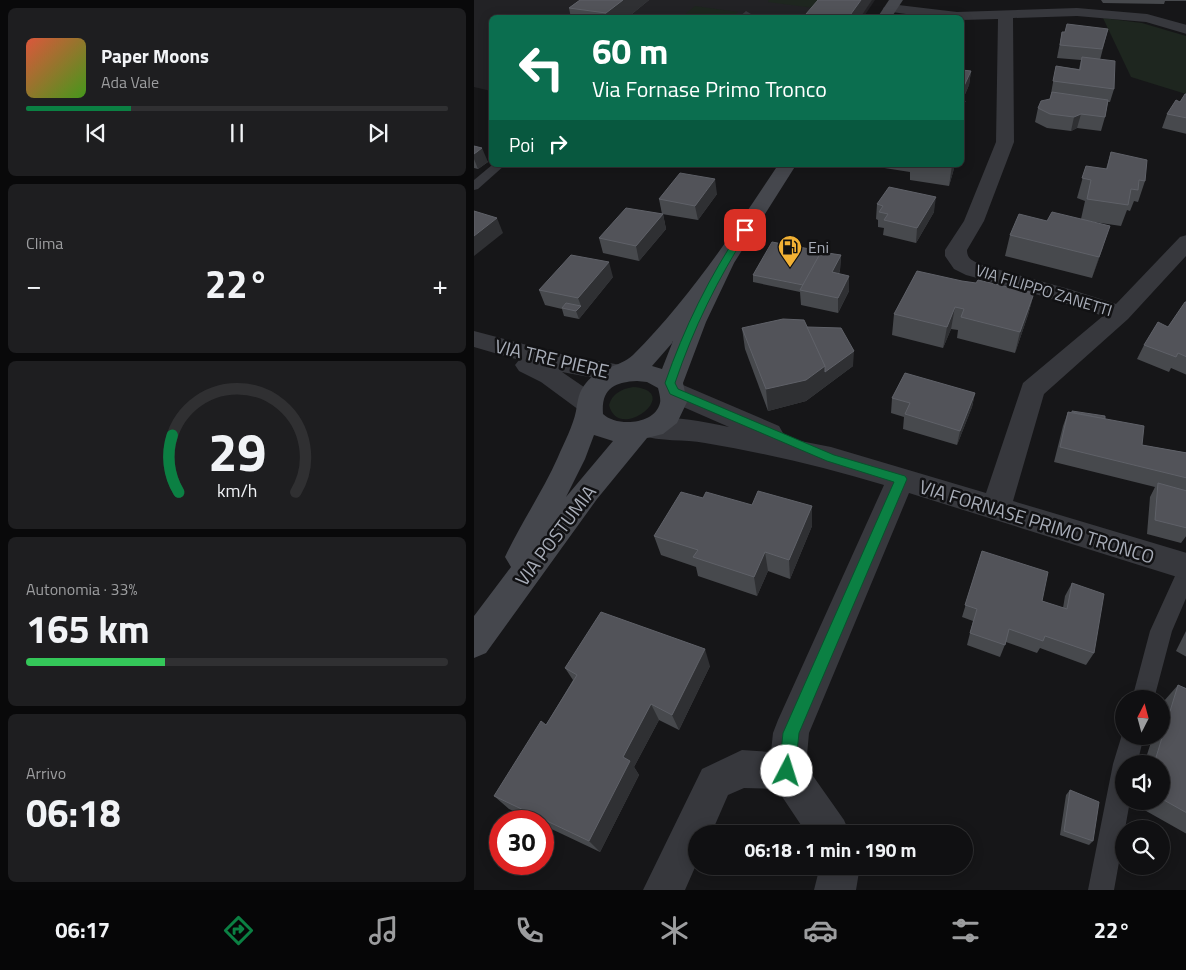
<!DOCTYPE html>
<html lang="it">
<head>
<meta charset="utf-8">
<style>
  body { margin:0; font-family:"Titillium Web",sans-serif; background:#1e1e20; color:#f1f3f6; height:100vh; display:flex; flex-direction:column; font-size:19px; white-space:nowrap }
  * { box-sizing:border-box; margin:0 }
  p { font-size:16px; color:#9c9d9f }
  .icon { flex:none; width:28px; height:28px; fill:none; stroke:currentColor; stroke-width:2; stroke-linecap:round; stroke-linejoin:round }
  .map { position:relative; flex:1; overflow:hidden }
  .sheet { display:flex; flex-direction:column; gap:8px; padding:8px; background:#09090a; width:474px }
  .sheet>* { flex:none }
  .banner { position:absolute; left:15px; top:15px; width:475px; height:152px; border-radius:8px; box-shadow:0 2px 12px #0003,0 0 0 1px #303032; background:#0b6e4f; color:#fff; overflow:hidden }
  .needle { width:32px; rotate:6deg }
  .controls { position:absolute; left:641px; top:690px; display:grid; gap:10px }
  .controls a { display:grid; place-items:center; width:55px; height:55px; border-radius:50%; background:#101012; box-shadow:0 2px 12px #0003,0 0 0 1px #303032; font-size:25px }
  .speed { position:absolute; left:15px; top:810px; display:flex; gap:10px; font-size:25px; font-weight:700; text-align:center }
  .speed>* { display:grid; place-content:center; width:65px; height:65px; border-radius:50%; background:#101012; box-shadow:0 2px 12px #0003,0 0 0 1px #303032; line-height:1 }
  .speed .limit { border:8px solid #d22; background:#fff; color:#111 }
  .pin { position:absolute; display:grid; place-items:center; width:42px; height:42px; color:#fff; margin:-21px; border-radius:10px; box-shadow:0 2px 8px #0006 }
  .me { position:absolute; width:55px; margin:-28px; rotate:5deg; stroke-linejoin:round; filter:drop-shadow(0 0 4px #0008) }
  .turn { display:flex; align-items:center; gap:18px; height:105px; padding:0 20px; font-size:22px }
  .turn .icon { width:65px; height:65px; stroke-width:2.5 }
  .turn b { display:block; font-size:35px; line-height:42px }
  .then { display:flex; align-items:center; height:48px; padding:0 20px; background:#0003; gap:10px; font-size:19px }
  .big { font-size:38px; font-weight:700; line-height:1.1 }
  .sheet .tile { flex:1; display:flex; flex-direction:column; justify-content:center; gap:8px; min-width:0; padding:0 18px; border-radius:8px; background:#1e1e20 }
  .sheet .dial { align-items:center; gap:0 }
  .dial svg { height:130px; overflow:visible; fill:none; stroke:#303032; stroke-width:7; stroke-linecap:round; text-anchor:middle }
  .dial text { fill:#f1f3f6; stroke:none }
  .song { display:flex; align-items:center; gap:15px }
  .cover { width:60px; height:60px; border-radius:8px; background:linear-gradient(135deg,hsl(10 70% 55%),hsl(100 70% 35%)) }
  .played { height:5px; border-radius:2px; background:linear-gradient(90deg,#0b8043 25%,#303032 25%) }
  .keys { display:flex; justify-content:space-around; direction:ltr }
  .heat { display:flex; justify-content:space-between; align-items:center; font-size:28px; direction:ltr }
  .charge { height:8px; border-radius:4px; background:linear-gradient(90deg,#34c759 33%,#303032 0) }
  .trip { position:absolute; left:214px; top:825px; width:285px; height:50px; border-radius:25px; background:#101012; box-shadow:0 2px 12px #0003,0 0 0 1px #303032; font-weight:700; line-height:50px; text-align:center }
  .tabs { display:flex; height:80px; justify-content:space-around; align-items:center; background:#060607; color:#9c9d9f }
  .tabs .icon { width:35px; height:35px }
  .tabs .on { color:#0b8043 }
  .tabs b { font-size:22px; color:#f1f3f6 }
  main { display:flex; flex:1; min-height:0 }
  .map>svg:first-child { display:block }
</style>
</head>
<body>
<main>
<section class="sheet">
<div class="tile">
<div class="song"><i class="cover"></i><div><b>Paper Moons</b><p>Ada Vale</p></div></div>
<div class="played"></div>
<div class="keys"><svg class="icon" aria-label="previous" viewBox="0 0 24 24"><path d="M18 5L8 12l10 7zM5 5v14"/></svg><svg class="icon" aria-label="pause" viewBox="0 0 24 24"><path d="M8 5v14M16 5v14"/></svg><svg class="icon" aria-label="next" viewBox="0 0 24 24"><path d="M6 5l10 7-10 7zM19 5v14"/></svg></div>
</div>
<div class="tile"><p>Clima</p>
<div class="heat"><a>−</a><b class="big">22°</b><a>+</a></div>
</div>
<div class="tile dial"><svg viewBox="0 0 100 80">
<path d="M14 69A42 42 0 1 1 86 69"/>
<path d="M14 69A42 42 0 0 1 10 34" stroke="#0b8043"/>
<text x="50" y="56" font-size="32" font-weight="700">29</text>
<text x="50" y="72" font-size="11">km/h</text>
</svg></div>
<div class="tile"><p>Autonomia · 33%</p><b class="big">165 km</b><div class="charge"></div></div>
<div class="tile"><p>Arrivo</p><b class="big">06:18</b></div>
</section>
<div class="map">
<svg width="713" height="890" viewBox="0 0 713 890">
  <rect width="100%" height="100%" fill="#161618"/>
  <polygon fill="#222225" points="0,0 401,0 389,18 18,18 17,91 0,87"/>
  <g fill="#1e261f">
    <polygon points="295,0 347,0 340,8 294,2"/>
    <polygon points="221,6 264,12 259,17 208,17"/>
    <polygon points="629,18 668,23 712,36 712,94 657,77"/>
    <path d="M159 387C211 391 144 444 135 405 138 394 147 389 159 387Z"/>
  </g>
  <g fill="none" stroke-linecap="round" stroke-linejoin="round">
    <g fill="#37383d" fill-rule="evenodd">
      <polygon points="272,11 277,14 274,18 264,18"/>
      <polygon points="18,165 31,165 4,189 0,190 0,180"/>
      <polygon points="713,563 713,596 698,631 680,699 658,699 676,631 706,565"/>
      <polygon points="650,728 650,736 670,736 663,764 650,764 650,801 656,801 640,890 614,890 639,764"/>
    </g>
    <g fill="#37383d" fill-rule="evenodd">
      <path d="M416 4 483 12 603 8 673 14 713 25V34L672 22 603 16 539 18 540 142 510 221 493 250C493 260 500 261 508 265L595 289 642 304 706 237 713 235V255L654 319 570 394 539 501 713 553V580L435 493 335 733 332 766 370 820 376 834H333L303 789 270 788 254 795 237 834H222V865L211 890H169L228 769 268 750 297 752 299 733 304 720 410 485C351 467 291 453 231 443 210 439 187 442 166 435L163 428 166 421C191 413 230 422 255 427L191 399 187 392 191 385 200 383 209 385 305 426 309 433 306 437 357 447 512 493 549 383 629 316 579 299 492 275 480 269 471 256V250L490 221 522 142 524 19 488 20V18H460L411 11 409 8Z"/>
      <polygon points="0,331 91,355 147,365 156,368 160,374 156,380 147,383 88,372 123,396 127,403 123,410 114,413 105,410 67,382 45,371 41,365 45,360 0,347"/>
      <polygon points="346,866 386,866 382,890 340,890"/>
    </g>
    <g fill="#45474d" fill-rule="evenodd">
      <polygon points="415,0 429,0 417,18 403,18"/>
      <path d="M304 165H322L260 263 232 322 209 383 213 402 203 423 189 434 173 438 123 499 12 653 0 658V616L37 567 31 557C47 523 69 491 84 457 90 443 99 426 102 411 104 400 104 393 112 383 124 367 145 368 159 355 216 298 260 231 304 165ZM199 341 188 369 178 366 199 342ZM163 381 173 382 184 388C185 392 187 399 186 403 181 425 142 427 129 414 127 389 140 382 163 381ZM120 435 139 441 92 497 111 459Z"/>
    </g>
  </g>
  <g fill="#47494d">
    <polygon points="106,0 175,0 153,18 97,18 95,8"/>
    <polygon points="627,0 713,0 713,1 691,1 690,4 629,3"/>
    <polygon points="332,14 386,18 332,18"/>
    <polygon points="634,29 626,60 640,89 636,102 634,102 631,117 627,131 603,128 597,131 573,128 561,122 564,108 576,99 582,66 605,69 607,60 583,58 588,32 591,32"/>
    <polygon points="488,70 497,71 495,85 489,99 488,99"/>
    <polygon points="713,94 713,134 688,128 693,114 706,102"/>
    <polygon points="0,146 14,162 4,169 0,168"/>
    <polygon points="637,152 671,181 664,202 660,201 656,211 653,210 647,226 613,221 629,247 618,278 531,256 536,235 573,221 607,219 611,201 603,198 612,166 632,169"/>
    <polygon points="391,165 481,165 475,186 436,180 436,172"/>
    <polygon points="243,194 224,220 188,214 185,199"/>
    <polygon points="403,204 460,212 442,243 409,235 410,228 404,227 404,220 402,219"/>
    <polygon points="189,214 192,229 165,261 129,253 125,238"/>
    <polygon points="352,253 367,255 366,270 365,274 375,291 364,313 327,305 326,292 279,282 279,275"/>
    <polygon points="139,277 105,319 90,316 88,309 71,305 65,290"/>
    <polygon points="488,281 560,293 554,315 541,353 483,338 484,330 477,329 469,348 418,335 420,314"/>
    <polygon points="713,302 713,375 697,368 695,372 663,359 670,345 694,327"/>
    <polygon points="333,327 379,366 332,401 294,411 271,349 268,328"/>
    <polygon points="501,393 498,407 483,445 429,429 430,417 417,413 418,398"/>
    <polygon points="594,412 631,419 668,445 713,453 713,535 707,543 673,534 676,497 681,487 580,462 589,426"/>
    <polygon points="229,498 278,505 338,506 338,526 316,579 294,571 283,596 224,576 222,567 187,555 180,536"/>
    <polygon points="508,551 568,601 589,608 591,596 598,583 620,653 612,665 566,648 563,653 532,642 526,657 493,645 499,621 488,617"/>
    <polygon points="713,629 713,657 702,651"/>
    <polygon points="236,666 205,730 185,720 160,767 165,775 126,852 69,825 69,821 61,821 35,809 20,796 72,725 99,680 91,668"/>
    <polygon points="704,685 713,689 713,834 658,803 658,801 688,801 688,764 670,764 679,736 688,736 688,709 690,701"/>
    <polygon points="596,790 619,841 615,845 586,835 592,795"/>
  </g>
  <g fill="#2f3033">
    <polygon points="149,0 175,0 153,18 133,18 132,13"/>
    <polygon points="387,0 398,0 386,18 374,18"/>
    <polygon points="497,71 495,85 489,99 490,86"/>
    <polygon points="491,101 489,114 488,118 488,108"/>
    <polygon points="607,114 603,128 597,131 600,117"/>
    <polygon points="8,148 14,162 4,169 0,159 0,154"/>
    <polygon points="478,165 481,165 475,186"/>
    <polygon points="241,179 243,194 224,220 221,206"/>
    <polygon points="462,197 460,212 442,243 443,228"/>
    <polygon points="189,214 192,229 165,261 162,246"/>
    <polygon points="23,218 29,233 0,256 0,236"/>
    <polygon points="636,226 629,247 618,278 625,257"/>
    <polygon points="367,255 366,270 358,287 358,272"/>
    <polygon points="135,262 139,277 105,319 102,311 107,306 104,298"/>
    <polygon points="375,276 375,291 364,313 364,298"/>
    <polygon points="560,293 554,315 541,353 546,332"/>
    <polygon points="481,307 477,329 469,348 473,327"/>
    <polygon points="380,351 379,366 332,401 294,411 292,389 351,366"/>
    <polygon points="501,393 498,407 483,445 486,431"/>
    <polygon points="338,506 338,526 316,579 315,560"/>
    <polygon points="291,552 294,571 283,596 280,577"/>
    <polygon points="231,649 236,666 205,730 198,715"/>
    <polygon points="177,704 185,720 160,767 165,775 126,852 115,841 149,757"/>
  </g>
  <g fill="#525359" stroke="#5f6168">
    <polygon points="106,0 149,0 132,13 95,8"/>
    <polygon points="344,0 387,0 374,18 338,18 340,15 332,14"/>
    <polygon points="593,24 634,29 628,49 586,45 588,32 591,32"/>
    <polygon points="608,57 641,61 640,89 579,81 582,66 606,70"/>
    <polygon points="488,70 497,71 490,86 488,85"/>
    <polygon points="578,92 634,100 631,117 607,114 600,117 576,114 564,108 567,101 576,99"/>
    <polygon points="711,94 713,94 713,118 693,114 702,100 706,102"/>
    <polygon points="488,100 491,101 488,108"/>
    <polygon points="0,146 8,148 0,154"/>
    <polygon points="637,152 673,160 671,181 665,180 664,190 657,189 654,205 613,199 617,180 608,178 612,166 633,169"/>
    <polygon points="206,173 241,179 221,206 185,199"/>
    <polygon points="415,187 462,197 443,228 410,220 414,214 405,212 409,206 403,204"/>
    <polygon points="152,208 189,214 162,246 125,238"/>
    <polygon points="0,211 23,218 0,236"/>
    <polygon points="578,212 636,226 625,257 536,235 545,214 573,221"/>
    <polygon points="298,242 352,252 351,253 347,252 329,285 279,275"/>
    <polygon points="347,252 367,255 358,272 375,276 364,298 326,290"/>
    <polygon points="97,255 135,262 104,298 65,290"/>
    <polygon points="443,271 488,281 502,283 504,280 560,293 546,332 487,317 490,309 481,307 473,327 420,314"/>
    <polygon points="711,302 713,302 713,357 704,353 702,357 670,345 684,322 694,327"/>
    <polygon points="92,303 107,306 102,311 88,308"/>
    <polygon points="309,319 330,320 351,366 332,380 292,389 268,328"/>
    <polygon points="333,327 367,328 380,351 351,372 351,366"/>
    <polygon points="431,373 501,393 486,431 431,414 436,403 418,398"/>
    <polygon points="598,411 631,416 631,419 598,412"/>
    <polygon points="594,412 670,426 668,445 713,453 713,478 586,447"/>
    <polygon points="684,483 713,491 713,528 681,520"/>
    <polygon points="284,491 338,506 315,560 291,552 280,577 219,557 224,550 180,536 207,492 229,498 232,492 278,505"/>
    <polygon points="508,551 574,572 568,601 593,609 598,583 630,594 620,653 571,636 569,641 535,629 531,645 496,633 503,609 491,605"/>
    <polygon points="127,612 231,649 198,715 177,704 149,757 156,761 115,841 20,796 67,721 72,725 103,675 91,668"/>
    <polygon points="704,685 713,689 713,813 688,799 688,764 680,764"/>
    <polygon points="596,790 625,802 619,841 590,831"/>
  </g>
  <path fill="#0b8043" stroke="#07532c" d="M268 228 275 230C244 278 219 329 201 383L204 389 360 455 431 476 433 479 325 733 321 771 319 776 313 779 308 776 305 771 309 733 420 482 353 461 196 394 191 383C210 328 235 277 268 228Z"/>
  <defs>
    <g id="fuel-pin" transform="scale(1.25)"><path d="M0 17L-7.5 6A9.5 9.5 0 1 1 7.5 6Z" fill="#f2b134" stroke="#111113"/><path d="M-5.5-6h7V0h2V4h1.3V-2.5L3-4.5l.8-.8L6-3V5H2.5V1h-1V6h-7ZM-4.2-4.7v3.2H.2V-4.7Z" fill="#111"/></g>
  </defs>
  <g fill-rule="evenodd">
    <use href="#fuel-pin" x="316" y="247"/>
  </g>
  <g text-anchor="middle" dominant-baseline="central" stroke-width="5" stroke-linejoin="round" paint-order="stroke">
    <g font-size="16" fill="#a8adb8" stroke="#111113" text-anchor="start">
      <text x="334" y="247">Eni</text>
    </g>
    <g font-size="16" fill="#a8adb8" stroke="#111113">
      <text transform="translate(570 290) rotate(17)">VIA FILIPPO ZANETTI</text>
    </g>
    <g font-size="19" fill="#a8adb8" stroke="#111113">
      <text transform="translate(78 358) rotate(13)">VIA TRE PIERE</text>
      <text transform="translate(563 521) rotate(17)">VIA FORNASE PRIMO TRONCO</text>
      <text transform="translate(81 535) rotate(-53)">VIA POSTUMIA</text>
    </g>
  </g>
</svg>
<div class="controls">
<a><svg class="needle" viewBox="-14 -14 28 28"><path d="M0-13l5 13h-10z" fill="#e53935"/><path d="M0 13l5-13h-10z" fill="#9c9d9f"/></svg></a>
<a><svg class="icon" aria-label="sound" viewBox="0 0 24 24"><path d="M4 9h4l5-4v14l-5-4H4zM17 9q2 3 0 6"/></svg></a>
<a><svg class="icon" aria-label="search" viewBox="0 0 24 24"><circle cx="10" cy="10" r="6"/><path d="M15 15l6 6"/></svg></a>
</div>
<div class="speed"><div class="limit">30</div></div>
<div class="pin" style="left:271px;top:230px;background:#d93025"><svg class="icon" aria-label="arrive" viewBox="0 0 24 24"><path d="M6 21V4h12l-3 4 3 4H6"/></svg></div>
<svg class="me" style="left:313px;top:771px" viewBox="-20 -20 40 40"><circle r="19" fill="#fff"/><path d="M0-13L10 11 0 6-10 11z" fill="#0b8043"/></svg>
<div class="trip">06:18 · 1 min · 190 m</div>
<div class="banner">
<div class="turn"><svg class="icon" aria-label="left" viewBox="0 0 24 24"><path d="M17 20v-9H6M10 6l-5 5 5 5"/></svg><div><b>60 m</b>Via Fornase Primo Tronco</div></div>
<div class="then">Poi<svg class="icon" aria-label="right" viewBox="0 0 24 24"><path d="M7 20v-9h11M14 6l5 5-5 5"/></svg></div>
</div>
</div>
</main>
<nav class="tabs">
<b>06:17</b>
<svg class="icon on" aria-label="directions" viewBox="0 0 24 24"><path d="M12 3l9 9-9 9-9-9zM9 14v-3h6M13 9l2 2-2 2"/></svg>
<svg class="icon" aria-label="music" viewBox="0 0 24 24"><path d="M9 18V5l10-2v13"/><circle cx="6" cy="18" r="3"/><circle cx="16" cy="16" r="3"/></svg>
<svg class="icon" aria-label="phone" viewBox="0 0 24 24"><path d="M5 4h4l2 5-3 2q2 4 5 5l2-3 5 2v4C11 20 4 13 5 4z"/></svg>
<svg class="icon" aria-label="climate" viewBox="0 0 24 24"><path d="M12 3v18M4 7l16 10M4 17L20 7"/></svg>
<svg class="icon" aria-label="car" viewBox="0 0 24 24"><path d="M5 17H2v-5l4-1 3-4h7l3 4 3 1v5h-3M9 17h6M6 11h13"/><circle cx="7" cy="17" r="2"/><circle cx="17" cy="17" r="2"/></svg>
<svg class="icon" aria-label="filters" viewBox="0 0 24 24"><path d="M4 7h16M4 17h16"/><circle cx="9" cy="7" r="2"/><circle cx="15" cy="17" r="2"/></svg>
<b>22°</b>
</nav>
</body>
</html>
